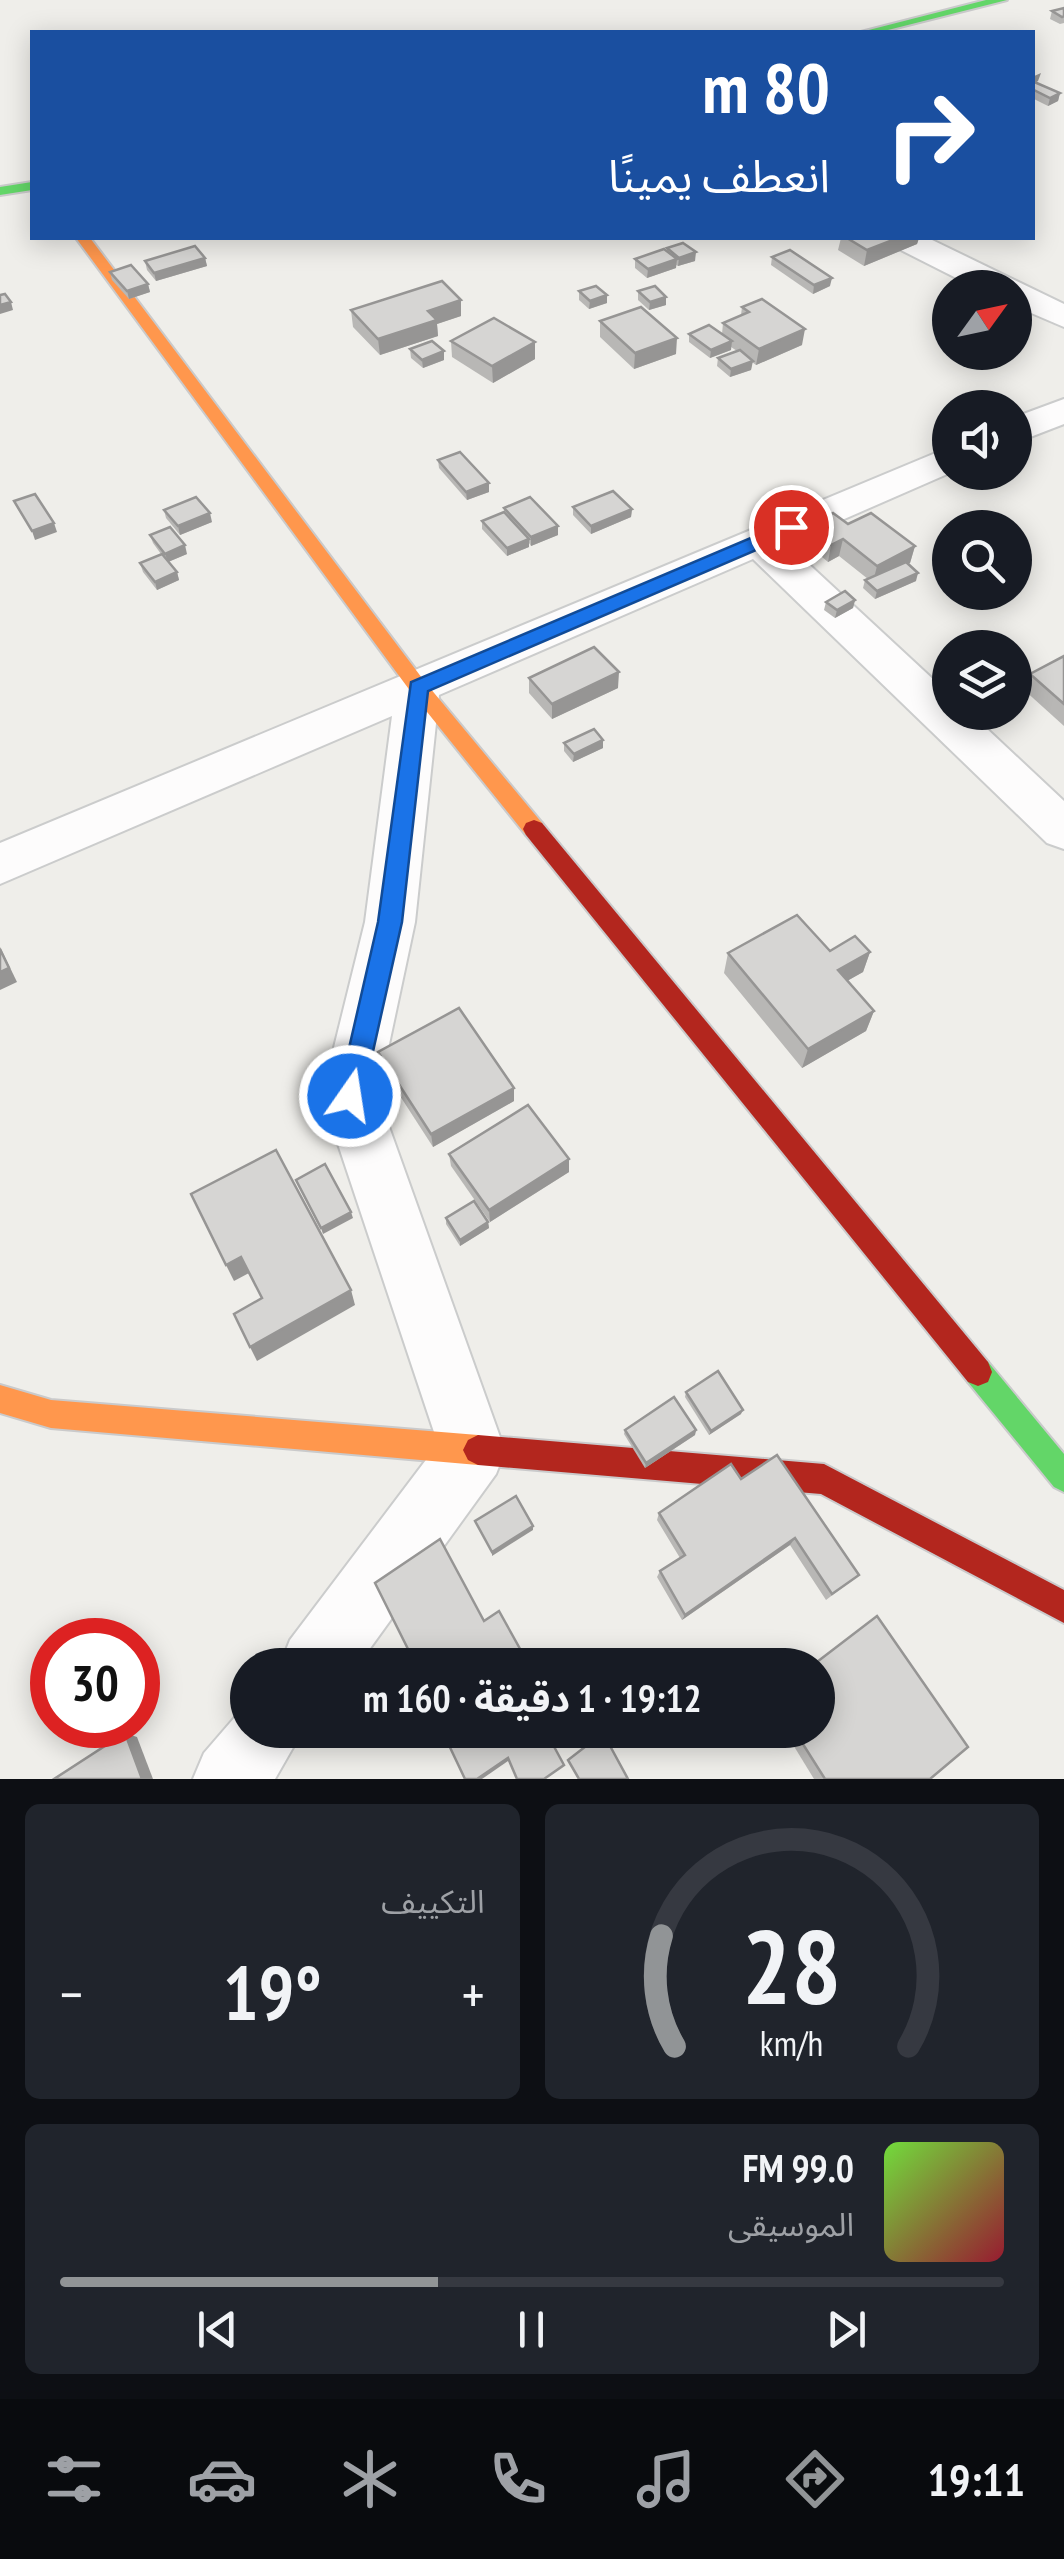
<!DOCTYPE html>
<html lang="ar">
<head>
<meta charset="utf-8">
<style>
  body { margin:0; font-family:"PT Sans Narrow","Noto Sans Arabic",sans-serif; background:#20242c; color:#f1f3f6; direction:rtl; height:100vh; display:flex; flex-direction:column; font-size:38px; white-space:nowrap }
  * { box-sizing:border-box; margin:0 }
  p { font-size:32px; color:#9ea1a6 }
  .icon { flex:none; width:55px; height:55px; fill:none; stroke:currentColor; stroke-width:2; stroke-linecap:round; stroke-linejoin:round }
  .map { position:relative; height:1779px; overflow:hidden; direction:ltr }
  .sheet { display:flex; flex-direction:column; gap:25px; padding:25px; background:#0d0f14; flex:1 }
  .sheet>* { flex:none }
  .banner { position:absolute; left:30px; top:30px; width:1005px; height:210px; border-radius:0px; box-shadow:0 5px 25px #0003; direction:rtl; background:#1a4fa0; color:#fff; overflow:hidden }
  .needle { width:65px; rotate:57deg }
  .controls { position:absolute; left:932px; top:270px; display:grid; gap:20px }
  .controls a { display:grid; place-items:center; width:100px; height:100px; border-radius:50%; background:#171b24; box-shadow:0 5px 25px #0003; font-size:50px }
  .speed { position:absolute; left:30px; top:1618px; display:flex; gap:20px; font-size:50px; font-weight:700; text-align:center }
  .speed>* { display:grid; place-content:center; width:130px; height:130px; border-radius:50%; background:#171b24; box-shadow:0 5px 25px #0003; line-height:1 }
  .speed .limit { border:15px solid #d22; background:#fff; color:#111 }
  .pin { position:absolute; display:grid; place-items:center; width:85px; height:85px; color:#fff; margin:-42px; border:5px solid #fff; border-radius:50%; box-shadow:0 2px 10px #0007 }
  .me { position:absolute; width:110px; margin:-55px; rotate:13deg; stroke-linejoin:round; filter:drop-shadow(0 0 8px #0008) }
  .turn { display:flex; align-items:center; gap:35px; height:210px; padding:0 40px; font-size:45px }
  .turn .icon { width:130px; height:130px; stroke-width:2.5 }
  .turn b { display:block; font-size:70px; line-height:85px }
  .big { font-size:75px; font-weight:700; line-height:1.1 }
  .sheet .widget { flex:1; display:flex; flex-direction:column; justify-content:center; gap:15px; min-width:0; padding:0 35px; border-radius:15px; background:#20242c }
  .sheet .dial { align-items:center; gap:0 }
  .dial svg { height:260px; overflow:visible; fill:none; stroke:#363941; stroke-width:7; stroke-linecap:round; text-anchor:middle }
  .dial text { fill:#f1f3f6; stroke:none }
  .song { display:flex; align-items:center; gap:30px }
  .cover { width:120px; height:120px; border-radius:15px; background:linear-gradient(135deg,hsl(100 70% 55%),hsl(350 70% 35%)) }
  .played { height:10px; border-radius:5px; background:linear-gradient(90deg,#919496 40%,#363941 40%) }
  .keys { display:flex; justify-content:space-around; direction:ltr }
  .heat { display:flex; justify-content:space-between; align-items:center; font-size:55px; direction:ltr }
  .sheet .tiles { flex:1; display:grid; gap:25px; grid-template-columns:1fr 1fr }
  .widget:last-child { grid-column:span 2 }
  .trip { position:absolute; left:230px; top:1648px; width:605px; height:100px; border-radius:50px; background:#171b24; box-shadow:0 5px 25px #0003; font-weight:700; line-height:100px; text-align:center; direction:rtl }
  .dock { display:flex; height:160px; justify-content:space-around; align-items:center; background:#090b0e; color:#9ea1a6 }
  .dock .icon { width:70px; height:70px }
  .dock .current { color:#919496 }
  .dock b { font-size:45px; color:#f1f3f6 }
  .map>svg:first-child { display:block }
</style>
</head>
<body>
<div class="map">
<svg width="1064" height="1779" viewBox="0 0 1064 1779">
  <rect width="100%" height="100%" fill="#efeeea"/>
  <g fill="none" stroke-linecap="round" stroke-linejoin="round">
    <g stroke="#cbcccc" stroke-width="4">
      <g id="street">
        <polygon points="887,238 928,238 1064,304 1064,327 1015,306 1015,288 976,288 891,245"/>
        <polygon points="1064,399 1064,424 1015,443 1015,417"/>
        <polygon points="950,447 952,472 787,544 950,695 950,712 969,712 1064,801 1064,849 1047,843 753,559 439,695 415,922 378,1096 505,1451 496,1474 358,1665 280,1665 290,1640 438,1444 322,1096 365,922 392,716 0,884 0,843"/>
        <polygon points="248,1702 248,1730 303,1730 275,1779 193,1779 204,1753"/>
      </g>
    </g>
    <g stroke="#cacacb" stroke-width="4">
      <g id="fast">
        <polygon points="986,0 1007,0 880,32 861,32"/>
        <polygon points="32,182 32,190 0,195 0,187"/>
        <polygon points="978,1358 988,1362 1064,1454 1064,1492 1054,1487 968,1382 964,1372 968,1362"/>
      </g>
    </g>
    <g stroke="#cacacb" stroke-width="4">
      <g id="slow">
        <polygon points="76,238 90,238 425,682 542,823 545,829 542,835 526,835 411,692"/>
        <polygon points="0,1385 51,1400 478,1435 488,1440 493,1450 488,1460 478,1465 51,1428 0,1413"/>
      </g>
    </g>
    <g stroke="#cacacb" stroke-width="4">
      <g id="jam">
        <polygon points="534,820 542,823 988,1362 992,1372 988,1382 978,1386 968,1382 526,835 523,829 526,823"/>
        <polygon points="478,1435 824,1464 1064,1590 1064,1623 821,1494 478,1465 468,1460 463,1450 468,1440"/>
      </g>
    </g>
    <use href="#street" fill="#fdfcfc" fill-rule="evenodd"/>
    <use href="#fast" fill="#63d668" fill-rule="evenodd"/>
    <use href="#slow" fill="#ff974d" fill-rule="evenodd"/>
    <use href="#jam" fill="#b3261e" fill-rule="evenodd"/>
  </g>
  <g fill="#b8b7b5">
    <polygon points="1064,8 1064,23 1060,24 1050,19 1052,11"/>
    <polygon points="1032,70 1038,81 1036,82 1060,93 1058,101 1048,106 1032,98"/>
    <polygon points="841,238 919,238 917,244 864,266 838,250"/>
    <polygon points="667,248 695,261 678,266 676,265 676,268 647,278 635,268 635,259 667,251"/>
    <polygon points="772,257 830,286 813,294 771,265"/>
    <polygon points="205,258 207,266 156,281 147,270 145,261"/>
    <polygon points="110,272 148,284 150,292 129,299 112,280"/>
    <polygon points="579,291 607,295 607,303 589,309 579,300"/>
    <polygon points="638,291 666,305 649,310 638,300"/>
    <polygon points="742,307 802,345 756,365 752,362 751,370 730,377 717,366 718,358 737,351 731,347 731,350 710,358 689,342 689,334 722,334 723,323 741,315"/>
    <polygon points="351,310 461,316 437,324 438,336 380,355 353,327"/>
    <polygon points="600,321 676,354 634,369 600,337"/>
    <polygon points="451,341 535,359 493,383 452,357"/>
    <polygon points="410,349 444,351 444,360 423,368 411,358"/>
    <polygon points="438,460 489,492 467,500 439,468"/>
    <polygon points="573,507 632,509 631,517 591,534 573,515"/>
    <polygon points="504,508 558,535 531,546 529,543 529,547 507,556 482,529 482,521 504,512"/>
    <polygon points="164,510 212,522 180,535 166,518"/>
    <polygon points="848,524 915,546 910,563 908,564 916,581 875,599 863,588 865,580 868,579 839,556 828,562 804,542 807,526"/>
    <polygon points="150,535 187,554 168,562 177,572 179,580 157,590 143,572 140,563 161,554 153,543"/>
    <polygon points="855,600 853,608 835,618 824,610 826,602"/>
    <polygon points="1064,656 1064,726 1023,689 1030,674"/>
    <polygon points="529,678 618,688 552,719 529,693"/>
    <polygon points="564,743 603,748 573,762 564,751"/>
    <polygon points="830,951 870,952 863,972 847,981 874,1011 866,1031 802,1068 724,973 728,953"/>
    <polygon points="378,1052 514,1088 514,1101 433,1147 380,1065"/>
    <polygon points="449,1154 569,1159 569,1172 490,1222 451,1166"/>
    <polygon points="446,1218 488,1222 489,1228 460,1246 446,1224"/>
    <polygon points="686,1392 741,1414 709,1435 685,1397"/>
    <polygon points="625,1430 696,1430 695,1435 645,1468 624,1434"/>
    <polygon points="741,1479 859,1575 826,1600 790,1545 682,1620 657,1577 660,1571 680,1558 657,1520 659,1513"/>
    <polygon points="784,1730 818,1730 930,1779 814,1779"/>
  </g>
  <g fill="#969594">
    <polygon points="1041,73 1038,81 1032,84 1032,77"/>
    <polygon points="1060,93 1058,101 1048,106 1050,98"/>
    <polygon points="898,238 919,238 917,244 864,266 867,250"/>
    <polygon points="696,252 695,261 678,266 679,258"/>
    <polygon points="205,258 207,266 156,281 154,273"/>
    <polygon points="677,259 676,268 647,278 648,269"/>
    <polygon points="832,278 830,286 813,294 814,285"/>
    <polygon points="148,284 150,292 129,299 127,291"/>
    <polygon points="607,295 607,303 589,309 590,301"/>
    <polygon points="666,297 666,305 649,310 650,302"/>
    <polygon points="461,300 461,316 437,324 438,336 380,355 378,339 428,311"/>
    <polygon points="11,302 13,310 0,314 0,305"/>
    <polygon points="805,329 802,345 756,365 759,349"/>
    <polygon points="677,338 676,354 634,369 635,353"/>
    <polygon points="732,341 731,350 710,358 711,350"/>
    <polygon points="535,342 535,359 493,383 492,366"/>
    <polygon points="444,351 444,360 423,368 422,360"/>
    <polygon points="753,361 751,370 730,377 731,369"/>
    <polygon points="489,483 489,492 467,500 466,492"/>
    <polygon points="632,509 631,517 591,534 591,526"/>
    <polygon points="210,513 212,522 180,535 178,526"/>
    <polygon points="54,523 57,532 35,540 32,531"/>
    <polygon points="558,526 558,535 531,546 531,537"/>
    <polygon points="529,539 529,547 507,556 507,548"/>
    <polygon points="843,539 839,556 828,562 831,545"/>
    <polygon points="185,545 187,554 168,562 165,554"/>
    <polygon points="915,546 910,563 873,582 877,566"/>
    <polygon points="177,572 179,580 157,590 155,582"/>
    <polygon points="918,573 916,581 875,599 877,591"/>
    <polygon points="855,600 853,608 835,618 837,610"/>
    <polygon points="619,672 618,688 552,719 552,704"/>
    <polygon points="603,740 603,748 573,762 574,754"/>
    <polygon points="0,947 17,982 0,990"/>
    <polygon points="870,952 863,972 831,990 838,970"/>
    <polygon points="874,1011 866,1031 802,1068 808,1049"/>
    <polygon points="514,1088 514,1101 433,1147 431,1134"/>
    <polygon points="569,1159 569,1172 490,1222 489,1210"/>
    <polygon points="351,1212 353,1218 323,1234 321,1228"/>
    <polygon points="488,1222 489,1228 460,1246 460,1240"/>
    <polygon points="241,1257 249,1273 234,1281 226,1265"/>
    <polygon points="351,1290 355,1305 257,1361 250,1347"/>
    <polygon points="743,1410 741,1414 709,1435 711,1431"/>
    <polygon points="696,1430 695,1435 645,1468 646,1463"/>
    <polygon points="533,1526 533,1530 492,1556 492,1552"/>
    <polygon points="795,1538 790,1545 682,1620 685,1615"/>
    <polygon points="125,1733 137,1737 153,1779 142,1779"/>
    <polygon points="508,1758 508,1761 482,1779 477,1779"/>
  </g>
  <g fill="#d6d5d3" stroke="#969594" stroke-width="2.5">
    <polygon points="1064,8 1064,16 1062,17 1052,11"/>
    <polygon points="1032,81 1060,93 1050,98 1032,89"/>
    <polygon points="847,238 898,238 867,250"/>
    <polygon points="683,243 696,252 679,258 667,248"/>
    <polygon points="195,246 205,258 154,273 145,261"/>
    <polygon points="664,249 677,259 648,269 635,259"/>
    <polygon points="790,250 832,278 814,285 772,257"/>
    <polygon points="131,265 148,284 127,291 110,272"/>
    <polygon points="442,281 461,300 428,311 437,320 378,339 351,310"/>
    <polygon points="596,286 607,295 590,301 579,291"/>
    <polygon points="655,286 666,297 650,302 638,291"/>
    <polygon points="5,294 11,302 0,305 0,295"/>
    <polygon points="762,299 805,329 759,349 723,323 749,312 742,307"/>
    <polygon points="641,307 677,338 635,353 600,321"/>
    <polygon points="494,318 535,342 492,366 451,341"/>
    <polygon points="709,325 732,341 711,350 689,334"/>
    <polygon points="432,341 444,351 422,360 410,349"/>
    <polygon points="740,350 753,361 731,369 718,358"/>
    <polygon points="460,452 489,483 466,492 438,460"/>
    <polygon points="613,491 632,509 591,526 573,507"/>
    <polygon points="35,494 54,523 32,531 14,501"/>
    <polygon points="196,497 210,513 178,526 164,510"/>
    <polygon points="530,497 558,526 531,537 504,508"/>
    <polygon points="504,512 529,539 507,548 482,521"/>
    <polygon points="833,513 848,524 871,513 915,546 877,566 843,539 831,545 807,526"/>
    <polygon points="170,527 185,545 165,554 150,535"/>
    <polygon points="162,554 177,572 155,582 140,563"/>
    <polygon points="906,562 918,573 877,591 865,580"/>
    <polygon points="845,591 855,600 837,610 826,602"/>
    <polygon points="594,647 619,672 552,704 529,678"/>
    <polygon points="1064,656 1064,704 1030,674"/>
    <polygon points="594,729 603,740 574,754 564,743"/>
    <polygon points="797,915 830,951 855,936 870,952 838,970 874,1011 808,1049 728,953"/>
    <polygon points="0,949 9,968 0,972"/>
    <polygon points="459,1008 514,1088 431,1134 378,1052"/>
    <polygon points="528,1105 569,1159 489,1210 449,1154"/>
    <polygon points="276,1150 351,1290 250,1347 234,1314 262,1298 241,1257 226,1265 191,1194"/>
    <polygon points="325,1164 351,1212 321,1228 296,1180"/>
    <polygon points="474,1201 488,1222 460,1240 446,1218"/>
    <polygon points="718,1371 743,1410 711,1431 686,1392"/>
    <polygon points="674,1397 696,1430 646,1463 625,1430"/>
    <polygon points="777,1455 859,1575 832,1594 795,1538 685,1615 660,1571 685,1555 659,1513 731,1464 741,1479"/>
    <polygon points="516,1496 533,1526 492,1552 475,1521"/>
    <polygon points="440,1539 484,1621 499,1611 529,1665 476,1665 472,1658 462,1665 416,1665 375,1583"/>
    <polygon points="877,1616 968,1747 930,1779 825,1779 794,1730 818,1730 818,1665 813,1665"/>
    <polygon points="460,1730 545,1730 564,1765 544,1779 517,1779 508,1758 477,1779 465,1779 446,1739"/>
    <polygon points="125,1733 142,1779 54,1779"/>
    <polygon points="603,1733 628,1779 579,1779 568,1760"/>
  </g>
  <polygon fill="#1a73e8" stroke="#114b97" stroke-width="2.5" points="791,521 800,527 798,532 428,691 402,922 363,1096 350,1107 342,1104 338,1096 378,922 411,682"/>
</svg>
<div class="controls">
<a><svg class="needle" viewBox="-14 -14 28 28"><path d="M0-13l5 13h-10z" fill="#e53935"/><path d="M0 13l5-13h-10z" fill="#9ea1a6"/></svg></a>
<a><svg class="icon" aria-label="sound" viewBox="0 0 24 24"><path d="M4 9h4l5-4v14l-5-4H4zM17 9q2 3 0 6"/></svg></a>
<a><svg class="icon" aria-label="search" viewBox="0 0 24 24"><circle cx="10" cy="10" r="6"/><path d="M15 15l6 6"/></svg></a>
<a><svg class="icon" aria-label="layers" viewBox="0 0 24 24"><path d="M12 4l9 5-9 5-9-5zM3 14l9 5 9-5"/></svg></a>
</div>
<div class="speed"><div class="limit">30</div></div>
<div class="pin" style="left:791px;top:527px;background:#d93025"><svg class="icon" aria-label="arrive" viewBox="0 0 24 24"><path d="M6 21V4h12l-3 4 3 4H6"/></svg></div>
<svg class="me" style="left:350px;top:1096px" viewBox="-20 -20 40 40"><circle r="17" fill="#1a73e8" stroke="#fff" stroke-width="3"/><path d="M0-11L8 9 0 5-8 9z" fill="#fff"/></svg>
<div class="trip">19:12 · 1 دقيقة · 160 m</div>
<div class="banner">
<div class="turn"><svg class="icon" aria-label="right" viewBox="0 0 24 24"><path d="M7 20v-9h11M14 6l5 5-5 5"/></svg><div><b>80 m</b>انعطف يمينًا</div></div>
</div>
</div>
<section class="sheet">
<div class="tiles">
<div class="widget dial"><svg viewBox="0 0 100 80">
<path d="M14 69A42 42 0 1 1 86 69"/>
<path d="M14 69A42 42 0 0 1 10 35" stroke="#919496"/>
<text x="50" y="56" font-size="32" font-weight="700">28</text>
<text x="50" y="72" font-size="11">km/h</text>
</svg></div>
<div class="widget"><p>التكييف</p>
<div class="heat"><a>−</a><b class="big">19°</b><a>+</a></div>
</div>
<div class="widget">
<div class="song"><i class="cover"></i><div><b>99.0 FM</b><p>الموسيقى</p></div></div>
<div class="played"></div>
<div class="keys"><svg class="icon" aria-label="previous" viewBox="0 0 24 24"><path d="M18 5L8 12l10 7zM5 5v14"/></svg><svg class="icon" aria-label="pause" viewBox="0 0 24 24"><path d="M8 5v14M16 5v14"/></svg><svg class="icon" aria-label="next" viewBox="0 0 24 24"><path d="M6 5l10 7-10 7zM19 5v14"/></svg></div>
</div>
</div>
</section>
<nav class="dock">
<b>19:11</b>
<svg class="icon current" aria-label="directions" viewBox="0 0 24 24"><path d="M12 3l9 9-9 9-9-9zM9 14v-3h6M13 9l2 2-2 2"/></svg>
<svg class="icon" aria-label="music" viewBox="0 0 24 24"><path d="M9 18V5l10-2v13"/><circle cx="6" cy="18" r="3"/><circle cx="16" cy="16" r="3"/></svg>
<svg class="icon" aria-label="phone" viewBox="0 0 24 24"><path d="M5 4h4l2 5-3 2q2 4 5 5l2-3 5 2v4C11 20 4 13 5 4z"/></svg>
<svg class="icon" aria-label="climate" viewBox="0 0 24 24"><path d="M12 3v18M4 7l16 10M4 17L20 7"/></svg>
<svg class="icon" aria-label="car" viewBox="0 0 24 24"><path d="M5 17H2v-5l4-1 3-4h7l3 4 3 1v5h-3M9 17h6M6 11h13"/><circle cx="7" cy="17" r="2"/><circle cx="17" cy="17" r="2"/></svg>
<svg class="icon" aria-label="filters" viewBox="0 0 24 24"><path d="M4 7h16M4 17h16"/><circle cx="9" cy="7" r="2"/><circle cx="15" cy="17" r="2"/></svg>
</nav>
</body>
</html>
